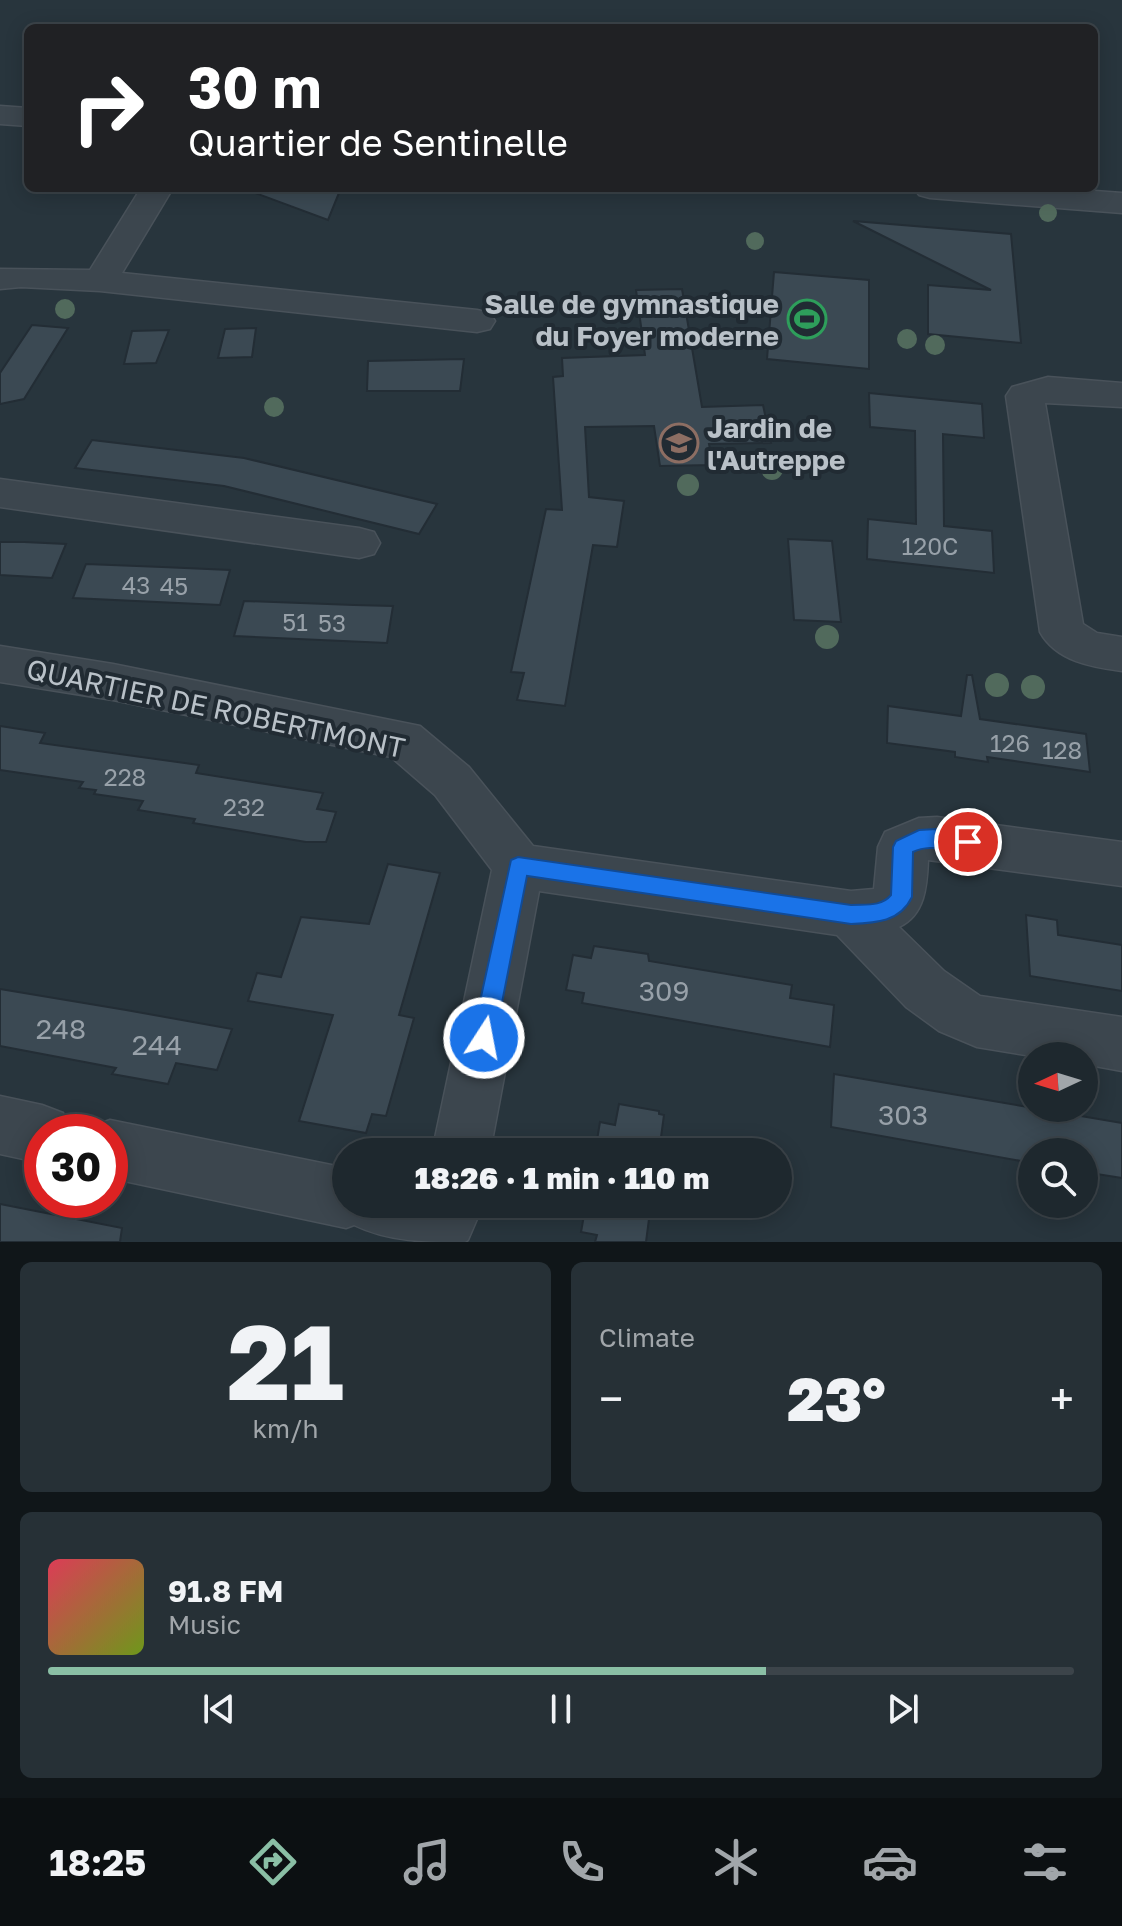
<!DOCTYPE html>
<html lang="en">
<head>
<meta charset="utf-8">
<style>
  body { margin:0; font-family:"Golos Text",sans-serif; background:#263036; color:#f1f3f6; height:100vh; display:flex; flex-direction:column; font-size:30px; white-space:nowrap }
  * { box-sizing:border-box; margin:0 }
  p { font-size:26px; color:#a1a6aa }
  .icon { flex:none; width:44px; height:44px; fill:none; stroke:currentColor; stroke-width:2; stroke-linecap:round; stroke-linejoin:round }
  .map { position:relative; height:1242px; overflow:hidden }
  .side { display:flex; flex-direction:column; gap:20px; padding:20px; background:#101619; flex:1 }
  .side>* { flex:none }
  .guide { position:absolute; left:24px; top:24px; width:1074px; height:168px; border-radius:12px; box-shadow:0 4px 20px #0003,0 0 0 2px #3c444a; background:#202124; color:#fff; overflow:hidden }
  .needle { width:52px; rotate:266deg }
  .tools { position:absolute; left:1018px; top:1042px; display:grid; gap:16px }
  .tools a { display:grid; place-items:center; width:80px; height:80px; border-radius:50%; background:#1e282e; box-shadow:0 4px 20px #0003,0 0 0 2px #3c444a; font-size:40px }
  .speed { position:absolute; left:24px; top:1114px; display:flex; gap:16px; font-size:40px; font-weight:700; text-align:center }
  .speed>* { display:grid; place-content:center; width:104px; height:104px; border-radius:50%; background:#1e282e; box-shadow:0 4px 20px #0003,0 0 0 2px #3c444a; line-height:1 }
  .speed .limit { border:12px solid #d22; background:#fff; color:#111 }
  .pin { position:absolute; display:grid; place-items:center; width:68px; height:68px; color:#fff; margin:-34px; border:4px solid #fff; border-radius:50%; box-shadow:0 2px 8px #0007 }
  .me { position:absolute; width:88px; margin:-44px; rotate:11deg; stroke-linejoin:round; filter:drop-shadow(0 0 6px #0008) }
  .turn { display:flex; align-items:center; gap:28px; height:168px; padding:0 32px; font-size:36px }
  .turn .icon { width:104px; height:104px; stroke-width:2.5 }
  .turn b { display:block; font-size:56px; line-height:68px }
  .big { font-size:60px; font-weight:800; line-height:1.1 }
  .side .tile { flex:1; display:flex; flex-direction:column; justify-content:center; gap:12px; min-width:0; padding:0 28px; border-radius:12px; background:#263036 }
  .side .dial { align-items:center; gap:0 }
  .dial b { font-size:104px; line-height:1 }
  .song { display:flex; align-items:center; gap:24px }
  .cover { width:96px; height:96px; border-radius:12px; background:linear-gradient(135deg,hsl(350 70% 55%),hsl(80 70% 35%)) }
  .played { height:8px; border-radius:4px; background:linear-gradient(90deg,#8abfa5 70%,#3c444a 70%) }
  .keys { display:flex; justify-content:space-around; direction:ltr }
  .heat { display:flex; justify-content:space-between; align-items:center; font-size:44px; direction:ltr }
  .side .tiles { flex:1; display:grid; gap:20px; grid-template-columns:1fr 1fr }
  .tile:last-child { grid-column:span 2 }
  .trip { position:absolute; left:332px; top:1138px; width:460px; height:80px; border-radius:40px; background:#1e282e; box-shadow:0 4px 20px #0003,0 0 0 2px #3c444a; font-weight:800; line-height:80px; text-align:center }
  .menu { display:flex; height:128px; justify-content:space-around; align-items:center; background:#0c1012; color:#a1a6aa }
  .menu .icon { width:56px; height:56px }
  .menu .selected { color:#8abfa5 }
  .menu b { font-size:36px; color:#f1f3f6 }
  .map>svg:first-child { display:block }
</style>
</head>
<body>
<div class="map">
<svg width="1122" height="1242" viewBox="0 0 1122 1242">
  <rect width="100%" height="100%" fill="#28353d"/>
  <g fill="#3b4953" stroke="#232d35" stroke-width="2">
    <polygon points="250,188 341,188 328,220 250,191"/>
    <polygon points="853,221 1011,234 1021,343 928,334 928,285 991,290"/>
    <polygon points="774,272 869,280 869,369 767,359"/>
    <polygon points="682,289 702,407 763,405 771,443 709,444 713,465 660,466 654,426 585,427 589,497 624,501 617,547 593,545 565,706 517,700 524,673 511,672 546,509 562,510 553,377 563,376 562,358 645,355 636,290"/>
    <polygon points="32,325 68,328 24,399 0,404 0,373"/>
    <polygon points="256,328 252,357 218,358 225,329"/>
    <polygon points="169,330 156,363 124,364 132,331"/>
    <polygon points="464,359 460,391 367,391 368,361"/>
    <polygon points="869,393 982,404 984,438 943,434 944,526 992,531 994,573 867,559 868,519 916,524 915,431 870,427"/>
    <polygon points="92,440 244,458 437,504 419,534 224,486 75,468"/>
    <polygon points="788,539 832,541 841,622 794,620"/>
    <polygon points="0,542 24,542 66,544 52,578 0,575"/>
    <polygon points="86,564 162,567 230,570 220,605 73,598"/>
    <polygon points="244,601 354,605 393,606 387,643 234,636"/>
    <polygon points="967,675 972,675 980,719 1086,734 1090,772 987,757 988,762 955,757 955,752 887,743 888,706 961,716"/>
    <polygon points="0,726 45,733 40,743 199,765 196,773 323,793 317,809 336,812 326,842 306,842 193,823 195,819 138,810 143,801 94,794 96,790 79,788 83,782 0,770"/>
    <polygon points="388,864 440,873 399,1015 414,1018 386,1116 372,1114 366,1133 299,1121 333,1015 248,1001 257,973 281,977 301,917 369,924"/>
    <polygon points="1026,915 1057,920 1058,935 1122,945 1122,991 1030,976"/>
    <polygon points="594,946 648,954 649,961 792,985 790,998 834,1005 830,1047 582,1003 584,993 566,990 573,955 591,958"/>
    <polygon points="0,989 126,1010 232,1029 217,1070 176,1063 168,1084 112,1074 116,1068 0,1046"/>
    <polygon points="834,1074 1122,1123 1122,1178 1084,1172 1084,1152 1032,1152 1032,1163 831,1127"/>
    <polygon points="619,1104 659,1111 659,1114 664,1115 659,1152 595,1152 600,1122 615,1125"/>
    <polygon points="0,1204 122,1228 120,1242 0,1242"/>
    <polygon points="586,1204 651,1204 646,1242 595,1242 597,1235 581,1232"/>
  </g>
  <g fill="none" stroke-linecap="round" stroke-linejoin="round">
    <g stroke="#49525a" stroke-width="3">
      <g id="minor">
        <polygon points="0,106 28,108 28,126 0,124"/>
        <polygon points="141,188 173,188 122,273 477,310 490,313 495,321 490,329 477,332 100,291 21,287 0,289 0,269 90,270"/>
        <polygon points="914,188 1054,188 1122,193 1122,213 930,198 919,195"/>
        <path d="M1048 377 1122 383V407L1045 403 1083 624 1097 633 1122 637V671C1091 667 1056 661 1040 632L1006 396 1012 387Z"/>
        <polygon points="0,479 359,528 374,532 380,543 374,554 359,558 0,507"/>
        <path d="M0 646 113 664 420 726 469 767 533 846 851 891 874 889 878 847 885 832 919 818 937 817 1122 842V886L928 860C927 886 925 915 899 927L944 971 980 996 1122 1017V1071L1084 1064V1056H1032L977 1047 939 1031 906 1007 837 935 539 891 490 1152H432L492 870 435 795 391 757 113 700 0 682Z"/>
        <polygon points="0,1096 42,1105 63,1113 70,1132 42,1132 42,1163 0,1154"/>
        <path d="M110 1120 346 1168V1204H471L477 1219 468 1240 465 1242C426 1242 389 1242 354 1225L346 1228 110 1178V1132H88L89 1128Z"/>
      </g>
    </g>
    <use href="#minor" fill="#3c464e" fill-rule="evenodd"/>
  </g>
  <g fill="#516a5c">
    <circle cx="1048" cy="213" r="9"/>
    <circle cx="755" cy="241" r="9"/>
    <circle cx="65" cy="309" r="10"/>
    <circle cx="907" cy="339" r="10"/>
    <circle cx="935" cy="345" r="10"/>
    <circle cx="274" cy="407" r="10"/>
    <circle cx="772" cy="469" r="11"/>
    <circle cx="688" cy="485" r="11"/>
    <circle cx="827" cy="637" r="12"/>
    <circle cx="997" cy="685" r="12"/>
    <circle cx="1033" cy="687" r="12"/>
  </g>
  <path fill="#1a73e8" stroke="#114b97" stroke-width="2" d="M937 829 975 836 978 842 975 848C955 855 934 842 913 852L912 897C900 922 876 923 851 924L527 876 495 1038 492 1045 484 1049 476 1045 472 1038 511 860 518 857 851 905C866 904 881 907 891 895L893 847 896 841 919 830Z"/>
  <defs>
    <g id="stadium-ring" transform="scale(2)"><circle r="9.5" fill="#212b33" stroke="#2e9e5b" stroke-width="1.5"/><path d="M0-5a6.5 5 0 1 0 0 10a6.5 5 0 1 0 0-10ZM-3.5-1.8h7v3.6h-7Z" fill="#2e9e5b"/></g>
    <g id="school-ring" transform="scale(2)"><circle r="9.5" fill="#212b33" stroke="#8d6e63" stroke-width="1.5"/><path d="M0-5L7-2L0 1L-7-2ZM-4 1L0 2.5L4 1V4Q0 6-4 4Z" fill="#8d6e63"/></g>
  </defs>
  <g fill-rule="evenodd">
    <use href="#stadium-ring" x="807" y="319"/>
    <use href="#school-ring" x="679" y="443"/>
  </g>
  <g text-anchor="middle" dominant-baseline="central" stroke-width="8" stroke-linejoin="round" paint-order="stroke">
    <g font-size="24" fill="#98a1a9">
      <text x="930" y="545">120C</text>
      <text x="136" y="584">43</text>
      <text x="174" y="585">45</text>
      <text x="295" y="621">51</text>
      <text x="332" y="622">53</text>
      <text x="1010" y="742">126</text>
      <text x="1062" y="749">128</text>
      <text x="125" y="776">228</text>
      <text x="244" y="806">232</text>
    </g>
    <g font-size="28" font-weight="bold" fill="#b9c1c8" stroke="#212b33" text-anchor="end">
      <text x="779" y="303">Salle de gymnastique<tspan x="779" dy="32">du Foyer moderne</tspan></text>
      <text x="707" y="427" text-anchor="start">Jardin de<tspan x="707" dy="32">l'Autreppe</tspan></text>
    </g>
    <g font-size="28" fill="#b9c1c8" stroke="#212b33">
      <text transform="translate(216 708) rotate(12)">QUARTIER DE ROBERTMONT</text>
    </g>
    <g font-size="28" fill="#98a1a9">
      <text x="664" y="990">309</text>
      <text x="61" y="1028">248</text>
      <text x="157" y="1044">244</text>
      <text x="903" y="1114">303</text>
    </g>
  </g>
</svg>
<div class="tools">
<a><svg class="needle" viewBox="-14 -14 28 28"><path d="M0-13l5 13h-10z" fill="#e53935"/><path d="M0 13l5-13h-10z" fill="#a1a6aa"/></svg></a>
<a><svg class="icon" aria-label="search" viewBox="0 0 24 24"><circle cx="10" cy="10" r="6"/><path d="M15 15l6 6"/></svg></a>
</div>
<div class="speed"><div class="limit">30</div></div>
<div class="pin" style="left:968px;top:842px;background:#d93025"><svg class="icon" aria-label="arrive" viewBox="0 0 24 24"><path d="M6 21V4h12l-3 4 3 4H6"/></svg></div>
<svg class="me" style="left:484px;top:1038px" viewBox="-20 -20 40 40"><circle r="17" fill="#1a73e8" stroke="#fff" stroke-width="3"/><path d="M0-11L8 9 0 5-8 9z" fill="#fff"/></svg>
<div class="trip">18:26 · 1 min · 110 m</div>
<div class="guide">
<div class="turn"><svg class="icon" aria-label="right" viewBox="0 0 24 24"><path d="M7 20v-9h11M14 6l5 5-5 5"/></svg><div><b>30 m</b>Quartier de Sentinelle</div></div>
</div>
</div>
<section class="side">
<div class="tiles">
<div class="tile dial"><b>21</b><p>km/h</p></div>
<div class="tile"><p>Climate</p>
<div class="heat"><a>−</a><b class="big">23°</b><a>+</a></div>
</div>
<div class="tile">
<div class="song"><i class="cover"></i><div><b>91.8 FM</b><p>Music</p></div></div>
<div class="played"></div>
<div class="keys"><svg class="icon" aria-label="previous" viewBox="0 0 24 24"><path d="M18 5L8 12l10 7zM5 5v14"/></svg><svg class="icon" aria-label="pause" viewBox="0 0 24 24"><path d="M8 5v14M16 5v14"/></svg><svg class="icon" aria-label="next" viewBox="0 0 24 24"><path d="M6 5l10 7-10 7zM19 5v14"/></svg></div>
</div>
</div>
</section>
<nav class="menu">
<b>18:25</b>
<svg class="icon selected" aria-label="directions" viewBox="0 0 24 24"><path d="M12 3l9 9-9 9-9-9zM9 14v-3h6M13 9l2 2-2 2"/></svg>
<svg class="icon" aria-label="music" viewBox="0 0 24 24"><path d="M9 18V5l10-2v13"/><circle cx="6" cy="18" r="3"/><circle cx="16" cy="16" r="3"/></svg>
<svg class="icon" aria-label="phone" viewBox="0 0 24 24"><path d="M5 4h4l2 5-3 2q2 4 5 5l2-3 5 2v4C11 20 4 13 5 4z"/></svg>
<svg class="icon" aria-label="climate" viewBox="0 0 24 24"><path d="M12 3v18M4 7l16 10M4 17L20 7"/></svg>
<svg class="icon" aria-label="car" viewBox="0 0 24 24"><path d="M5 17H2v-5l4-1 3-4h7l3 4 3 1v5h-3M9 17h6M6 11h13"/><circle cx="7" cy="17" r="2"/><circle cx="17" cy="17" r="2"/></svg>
<svg class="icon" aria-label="filters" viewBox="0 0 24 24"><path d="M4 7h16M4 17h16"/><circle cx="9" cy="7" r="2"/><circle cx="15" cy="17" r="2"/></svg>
</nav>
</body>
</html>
